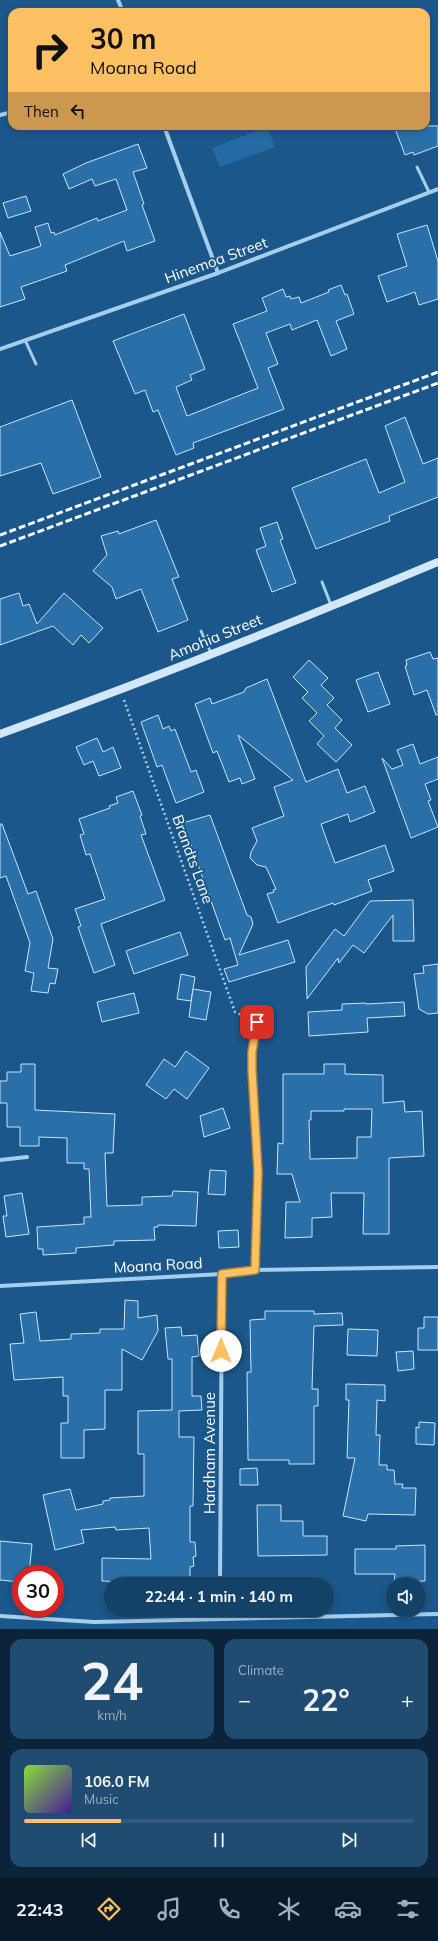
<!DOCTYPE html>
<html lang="en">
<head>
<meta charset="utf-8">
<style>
  body { margin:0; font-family:Mulish,sans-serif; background:#214c71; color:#f1f3f6; height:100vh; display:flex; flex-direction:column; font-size:15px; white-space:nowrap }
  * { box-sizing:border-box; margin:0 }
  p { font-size:13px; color:#9dafc0 }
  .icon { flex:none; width:22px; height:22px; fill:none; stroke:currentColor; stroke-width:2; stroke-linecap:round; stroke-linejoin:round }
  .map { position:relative; height:1629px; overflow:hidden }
  .drawer { display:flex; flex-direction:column; gap:10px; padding:10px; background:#0b2439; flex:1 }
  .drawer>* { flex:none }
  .top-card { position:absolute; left:8px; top:8px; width:422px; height:122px; border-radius:12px; box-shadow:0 2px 6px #0003,0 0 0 1px #335a7c; background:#fdc063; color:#111; overflow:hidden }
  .fabs { position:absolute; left:386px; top:1577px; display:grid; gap:8px }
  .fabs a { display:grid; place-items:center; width:40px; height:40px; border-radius:50%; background:#144168; box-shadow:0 2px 6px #0003,0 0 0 1px #335a7c; font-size:20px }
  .speed { position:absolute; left:12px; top:1565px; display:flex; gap:8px; font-size:20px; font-weight:700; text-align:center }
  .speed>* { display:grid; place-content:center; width:52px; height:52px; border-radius:50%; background:#144168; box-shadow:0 2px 6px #0003,0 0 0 1px #335a7c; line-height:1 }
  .speed .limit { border:6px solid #d22; background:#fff; color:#111 }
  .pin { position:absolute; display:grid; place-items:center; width:34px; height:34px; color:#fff; margin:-17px; border-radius:8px; box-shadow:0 2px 6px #0006 }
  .me { position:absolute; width:44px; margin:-22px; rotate:0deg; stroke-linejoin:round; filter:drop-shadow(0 0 3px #0008) }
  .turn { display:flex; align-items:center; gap:14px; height:84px; padding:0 16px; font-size:18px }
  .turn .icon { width:52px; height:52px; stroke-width:2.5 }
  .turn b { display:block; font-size:28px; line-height:34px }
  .then { display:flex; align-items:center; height:38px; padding:0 16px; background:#0003; gap:8px; font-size:15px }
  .big { font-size:30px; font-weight:700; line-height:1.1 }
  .drawer .widget { flex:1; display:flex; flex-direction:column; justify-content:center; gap:6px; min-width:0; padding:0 14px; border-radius:12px; background:#214c71 }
  .drawer .dial { align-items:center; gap:0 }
  .dial b { font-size:52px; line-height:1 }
  .song { display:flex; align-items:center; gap:12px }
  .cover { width:48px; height:48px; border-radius:6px; background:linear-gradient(135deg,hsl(90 70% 55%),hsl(260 70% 35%)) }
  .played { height:4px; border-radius:2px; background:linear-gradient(90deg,#fdc063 25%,#335a7c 25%) }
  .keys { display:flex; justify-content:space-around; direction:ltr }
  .heat { display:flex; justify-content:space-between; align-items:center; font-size:22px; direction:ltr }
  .drawer .tiles { flex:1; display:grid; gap:10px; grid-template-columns:1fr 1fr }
  .widget:last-child { grid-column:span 2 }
  .trip { position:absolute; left:104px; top:1577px; width:230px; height:40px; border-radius:20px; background:#144168; box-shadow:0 2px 6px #0003,0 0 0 1px #335a7c; font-weight:700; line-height:40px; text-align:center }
  .menu { display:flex; height:64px; justify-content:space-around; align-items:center; background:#081a2a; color:#9dafc0 }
  .menu .icon { width:28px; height:28px }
  .menu .active { color:#fdc063 }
  .menu b { font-size:18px; color:#f1f3f6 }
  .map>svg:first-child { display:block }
</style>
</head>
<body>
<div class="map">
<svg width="438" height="1629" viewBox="0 0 438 1629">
  <rect width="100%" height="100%" fill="#1b578a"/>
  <polygon fill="#246ba3" points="267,127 275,147 220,167 212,148"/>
  <g fill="#2a70a8" stroke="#cbe5f9" fill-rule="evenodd">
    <polygon points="394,126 438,126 438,146 414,155 413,152 405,155"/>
    <polygon points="138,144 147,168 133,172 144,204 142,205 155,241 127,251 124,241 65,265 67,271 21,287 25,299 0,307 0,232 10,256 41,246 35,227 48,223 51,233 54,232 55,235 97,218 98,221 127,210 116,179 95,186 92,179 69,189 63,174 86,163"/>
    <polygon points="26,196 31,211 8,218 3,203"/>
    <polygon points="427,225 438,261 438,299 419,305 415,292 387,302 378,276 407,266 397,234"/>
    <polygon points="341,285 345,295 347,294 354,314 336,321 347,349 331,356 317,320 292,330 290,324 266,333 278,364 268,368 284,409 193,443 194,448 176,455 158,410 153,412 145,390 135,394 113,341 184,314 205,369 190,375 192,380 176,387 187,416 258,388 233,324 267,311 262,298 283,289 286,297 290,296 291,299 299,297 301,303 329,292 328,290"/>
    <polygon points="72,400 101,477 53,494 41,463 0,476 0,427"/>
    <polygon points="405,417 423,464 438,458 438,497 389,516 390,521 316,549 292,488 366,459 379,493 405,482 385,426"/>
    <polygon points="156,520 179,577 172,579 188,620 158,632 141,589 116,599 112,587 93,571 107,555 101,536 118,531 119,534"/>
    <polygon points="277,522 283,539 280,540 296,583 272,592 256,550 266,546 260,528"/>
    <polygon points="19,593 23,606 29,604 37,624 64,593 103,628 89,643 81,635 73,645 53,626 0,645 0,599"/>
    <polygon points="430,652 433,659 438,658 438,715 436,715 427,690 414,695 405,666 407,665 406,660"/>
    <polygon points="309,660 328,678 321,685 334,698 327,705 342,720 335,728 352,745 336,762 317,744 324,736 309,721 317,713 302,698 308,692 293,677"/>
    <polygon points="378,672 390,704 368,712 356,680"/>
    <polygon points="267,679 306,782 338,769 347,793 365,786 375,812 350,822 348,814 321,824 335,863 385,845 394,871 368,880 372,891 334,905 333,903 278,923 267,894 274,892 273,890 276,889 266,867 257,865 250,858 251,852 257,841 252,828 284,816 274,787 293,780 238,735 255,779 242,784 240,778 229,782 217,751 213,753 195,704 210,698 212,704 244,692 246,688"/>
    <polygon points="158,715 163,729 169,726 171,731 175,729 191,772 196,770 204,792 176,803 162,765 157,767 141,722"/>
    <polygon points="97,738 103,752 113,747 121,768 99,776 93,761 84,765 76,747"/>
    <polygon points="413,744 420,764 438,757 438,779 425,784 431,800 428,801 438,827 411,838 382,758 392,769 403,765 397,750"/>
    <polygon points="133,791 142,815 140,816 146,834 141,835 165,900 101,924 115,965 94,973 78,927 81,926 75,909 105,899 90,854 86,855 80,835 84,834 79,819 110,808 109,806 118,803 116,797"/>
    <polygon points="210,815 247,915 251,917 253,924 239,955 288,940 295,962 229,982 224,969 238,965 230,938 225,940 183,823"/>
    <polygon points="0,824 2,824 28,894 36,891 53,939 48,968 58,969 55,984 50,983 48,993 31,991 34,973 25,971 30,943 6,876 0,878"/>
    <polygon points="413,900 414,941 393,941 393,915 364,953 353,945 339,963 338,958 307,999 306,967 335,929 344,936 370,901"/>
    <polygon points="180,932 188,955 134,974 126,951"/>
    <polygon points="438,964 438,1013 428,1014 419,1009 414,974 424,973 423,966"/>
    <polygon points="181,974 195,977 191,1001 177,999"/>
    <polygon points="193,989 211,992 206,1020 189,1017"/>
    <polygon points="134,993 139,1013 102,1022 97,1002"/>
    <polygon points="404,1002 405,1016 367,1018 368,1032 309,1036 308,1012 342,1010 342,1004 366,1003 366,1004"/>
    <polygon points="186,1051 209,1068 187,1099 174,1089 166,1099 146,1085 164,1059 175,1067"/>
    <polygon points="21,1064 35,1064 35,1110 115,1114 113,1153 105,1153 107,1206 142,1205 142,1197 172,1196 173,1191 198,1192 196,1226 158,1225 158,1227 154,1227 155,1240 114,1241 114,1245 76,1248 76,1253 43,1255 43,1249 38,1249 37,1227 84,1224 84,1217 91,1217 89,1169 84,1169 84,1163 67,1163 67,1138 39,1137 39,1146 20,1146 20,1127 7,1127 7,1103 0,1103 0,1081 7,1081 7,1072 21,1072"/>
    <path d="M324 1064H345V1074L383 1075V1103L404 1101 405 1112 422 1111 424 1156 389 1158V1234H363L364 1193H331L332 1217 312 1218V1237L285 1238 286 1202H300L292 1174H277L278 1143 283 1144V1074H324ZM344 1109H372L371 1137H357V1158L310 1159 309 1120H311V1111H344Z"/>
    <polygon points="223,1108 230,1128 204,1137 200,1116"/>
    <polygon points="210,1170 226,1171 225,1195 208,1194"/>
    <polygon points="22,1193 29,1234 6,1237 3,1216 7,1216 4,1196"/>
    <polygon points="238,1230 239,1247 219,1248 218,1231"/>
    <polygon points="125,1300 138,1301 138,1318 157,1315 158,1331 142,1360 122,1349 122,1390 105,1390 105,1429 84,1430 84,1458 61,1458 61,1423 68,1423 68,1396 63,1396 63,1377 14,1380 10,1344 24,1343 20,1314 36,1312 40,1341 71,1339 71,1334 100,1333 100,1329 124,1329"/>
    <polygon points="265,1311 314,1311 314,1314 342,1313 343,1325 314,1326 312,1389 318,1389 318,1406 314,1406 314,1464 289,1464 289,1460 248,1460 247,1372 251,1372 250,1320 265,1319"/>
    <polygon points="424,1317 438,1317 438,1350 418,1350 418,1328 424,1328"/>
    <polygon points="181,1327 182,1336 197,1335 199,1356 192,1357 192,1396 201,1396 202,1410 179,1411 179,1437 194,1437 193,1506 190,1506 190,1542 195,1542 196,1556 193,1557 194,1566 190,1567 190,1580 167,1581 168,1584 102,1581 102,1558 151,1559 149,1528 116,1530 115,1527 81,1530 84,1543 55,1550 43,1495 70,1489 76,1510 103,1504 103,1501 110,1500 110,1498 144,1496 144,1454 138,1454 138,1411 172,1410 172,1359 168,1359 165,1328"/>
    <polygon points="348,1329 378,1330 377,1356 347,1355"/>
    <polygon points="413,1351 414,1369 398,1371 396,1352"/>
    <polygon points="346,1384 385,1385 385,1401 377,1400 376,1435 380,1435 379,1465 387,1465 387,1470 394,1470 395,1484 403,1484 402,1488 416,1488 415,1515 368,1514 366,1521 343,1516 355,1458 347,1458 349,1400 346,1400"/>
    <polygon points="419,1422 435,1423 434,1445 416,1444 416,1427 419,1428"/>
    <polygon points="257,1468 258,1485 240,1485 240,1469"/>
    <polygon points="257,1505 281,1505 281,1521 303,1521 303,1536 327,1536 327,1555 258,1556"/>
    <polygon points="0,1541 32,1544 29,1574 21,1574 21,1582 0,1580"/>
    <polygon points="425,1545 425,1581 394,1582 395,1574 355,1574 355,1549 396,1549 396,1546"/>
  </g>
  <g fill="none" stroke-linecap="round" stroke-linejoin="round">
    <polyline stroke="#a6cdec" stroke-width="2.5" stroke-dasharray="2 3" stroke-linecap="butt" points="124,700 235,1012 248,1018"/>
    <g stroke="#a6cdec" stroke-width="3">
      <polyline points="417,167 429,192"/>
      <polyline points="25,340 36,364"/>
      <polyline points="322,582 331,605"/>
      <polyline points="201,631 211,653"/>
    </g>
    <g stroke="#a6cdec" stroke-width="4">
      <polyline points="118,0 123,12"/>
      <polyline points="0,115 12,112"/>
      <polyline points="164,126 218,273"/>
      <polyline points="0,349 218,273 438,189"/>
      <polyline points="0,1160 27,1157"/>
      <polyline points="255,1270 258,1172 252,1070 252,1052 257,1022"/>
      <polyline points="0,1286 222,1274 255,1270 438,1267"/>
      <polyline points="220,1584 222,1274"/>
      <polyline points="0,1616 94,1622 438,1614"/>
      <polyline points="219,1619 219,1610"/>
    </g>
    <path stroke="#d2e7f9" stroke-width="8" d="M0 734C147 681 293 623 438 562"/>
    <g stroke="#fff" stroke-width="3" stroke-dasharray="7 3" stroke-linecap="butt">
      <polyline points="0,535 438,372"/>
      <polyline points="0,546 438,383"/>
    </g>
  </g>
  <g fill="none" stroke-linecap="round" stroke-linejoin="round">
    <g stroke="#a47d40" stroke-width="10">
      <polyline id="route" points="221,1351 222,1274 255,1270 258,1172 252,1070 252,1052 257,1022"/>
    </g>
    <use href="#route" stroke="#fdc063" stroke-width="7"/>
  </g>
  <g text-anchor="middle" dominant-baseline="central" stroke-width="4" stroke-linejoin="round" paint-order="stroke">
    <g font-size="15" fill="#fff" stroke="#1b578a">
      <text transform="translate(216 260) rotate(-20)">Hinemoa Street</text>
      <text transform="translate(215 637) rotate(-22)">Amohia Street</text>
      <text transform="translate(193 859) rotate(70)">Brandts Lane</text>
      <text transform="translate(158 1265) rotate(-3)">Moana Road</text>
      <text transform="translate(209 1453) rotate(-90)">Hardham Avenue</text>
    </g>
  </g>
</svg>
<div class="fabs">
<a><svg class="icon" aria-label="sound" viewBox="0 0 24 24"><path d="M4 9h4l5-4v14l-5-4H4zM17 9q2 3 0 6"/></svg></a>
</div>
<div class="speed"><div class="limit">30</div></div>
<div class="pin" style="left:257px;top:1022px;background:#d93025"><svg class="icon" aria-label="arrive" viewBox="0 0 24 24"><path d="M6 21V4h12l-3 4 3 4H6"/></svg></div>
<svg class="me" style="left:221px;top:1351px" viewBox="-20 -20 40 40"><circle r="19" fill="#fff"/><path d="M0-13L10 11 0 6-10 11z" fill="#fdc063"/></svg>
<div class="trip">22:44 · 1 min · 140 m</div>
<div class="top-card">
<div class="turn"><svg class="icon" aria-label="right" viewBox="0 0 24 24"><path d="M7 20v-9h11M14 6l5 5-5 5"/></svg><div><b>30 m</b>Moana Road</div></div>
<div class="then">Then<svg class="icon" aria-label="left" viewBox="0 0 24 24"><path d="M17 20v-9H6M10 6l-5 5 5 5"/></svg></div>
</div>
</div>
<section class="drawer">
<div class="tiles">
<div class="widget dial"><b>24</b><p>km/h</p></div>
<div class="widget"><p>Climate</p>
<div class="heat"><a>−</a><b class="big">22°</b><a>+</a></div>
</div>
<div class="widget">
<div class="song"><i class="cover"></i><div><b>106.0 FM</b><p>Music</p></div></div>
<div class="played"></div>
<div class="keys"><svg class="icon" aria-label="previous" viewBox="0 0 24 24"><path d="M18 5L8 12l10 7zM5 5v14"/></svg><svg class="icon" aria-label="pause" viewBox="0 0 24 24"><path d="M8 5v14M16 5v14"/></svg><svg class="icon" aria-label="next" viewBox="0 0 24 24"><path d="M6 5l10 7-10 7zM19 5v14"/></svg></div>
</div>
</div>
</section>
<nav class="menu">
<b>22:43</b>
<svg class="icon active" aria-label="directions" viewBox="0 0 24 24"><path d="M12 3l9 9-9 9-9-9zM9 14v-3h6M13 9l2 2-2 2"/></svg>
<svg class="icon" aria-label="music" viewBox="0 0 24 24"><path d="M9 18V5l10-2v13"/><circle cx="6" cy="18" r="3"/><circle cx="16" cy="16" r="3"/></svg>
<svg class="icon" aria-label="phone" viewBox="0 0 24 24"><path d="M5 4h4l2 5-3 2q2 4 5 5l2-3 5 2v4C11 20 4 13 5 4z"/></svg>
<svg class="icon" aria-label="climate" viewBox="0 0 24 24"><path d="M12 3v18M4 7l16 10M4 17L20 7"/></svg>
<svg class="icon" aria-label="car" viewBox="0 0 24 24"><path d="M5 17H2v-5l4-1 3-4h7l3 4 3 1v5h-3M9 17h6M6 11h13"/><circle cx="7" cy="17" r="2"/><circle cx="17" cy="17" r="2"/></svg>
<svg class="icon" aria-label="filters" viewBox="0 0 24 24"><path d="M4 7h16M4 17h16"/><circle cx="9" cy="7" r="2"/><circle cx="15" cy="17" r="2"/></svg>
</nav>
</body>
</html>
